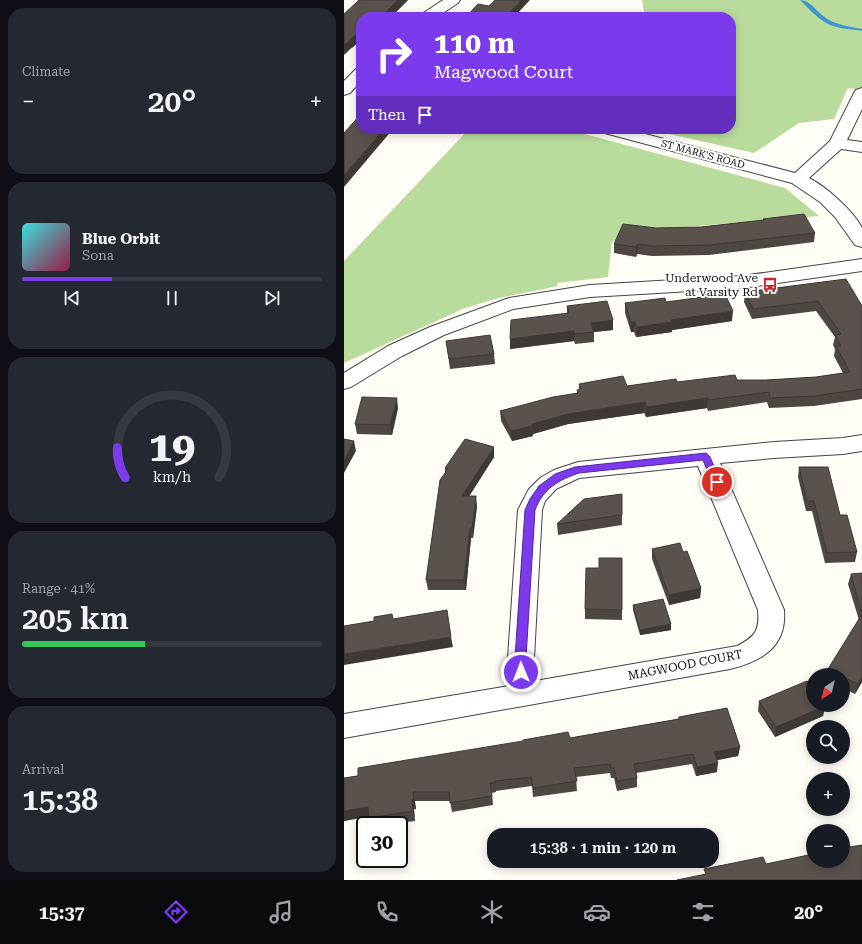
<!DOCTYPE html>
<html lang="en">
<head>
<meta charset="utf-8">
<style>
  body { margin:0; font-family:"Roboto Serif",serif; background:#242831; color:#f1f3f6; height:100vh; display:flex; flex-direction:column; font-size:15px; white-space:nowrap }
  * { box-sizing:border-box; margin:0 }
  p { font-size:13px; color:#9ea1a6 }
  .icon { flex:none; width:22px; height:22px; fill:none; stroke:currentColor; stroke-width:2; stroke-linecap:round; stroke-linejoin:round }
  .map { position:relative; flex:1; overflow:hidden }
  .panel { display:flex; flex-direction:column; gap:8px; padding:8px; background:#0d0f14; width:344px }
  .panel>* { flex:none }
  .guide { position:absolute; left:12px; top:12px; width:380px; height:122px; border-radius:16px; box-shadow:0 2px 10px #0003; background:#7c3aed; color:#fff; overflow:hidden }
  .needle { width:26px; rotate:215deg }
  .buttons { position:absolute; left:462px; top:668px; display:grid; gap:8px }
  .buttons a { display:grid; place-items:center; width:44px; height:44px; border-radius:50%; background:#171b24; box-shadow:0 2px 10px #0003; font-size:20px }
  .speed { position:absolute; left:12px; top:816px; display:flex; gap:8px; font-size:20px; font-weight:700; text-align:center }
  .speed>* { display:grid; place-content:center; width:52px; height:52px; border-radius:50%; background:#171b24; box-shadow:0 2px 10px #0003; line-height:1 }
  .speed .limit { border:2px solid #111; border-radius:6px; background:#fff; color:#111 }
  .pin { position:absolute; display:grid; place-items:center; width:34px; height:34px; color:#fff; margin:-17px; border:2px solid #fff; border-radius:50%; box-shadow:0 1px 4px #0007 }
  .me { position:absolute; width:44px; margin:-22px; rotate:359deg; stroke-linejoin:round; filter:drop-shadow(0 0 3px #0008) }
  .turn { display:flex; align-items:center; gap:14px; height:84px; padding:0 12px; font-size:18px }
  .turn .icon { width:52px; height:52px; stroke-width:2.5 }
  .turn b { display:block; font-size:28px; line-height:34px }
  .then { display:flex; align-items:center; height:38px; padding:0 12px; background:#0003; gap:8px; font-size:15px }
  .big { font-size:30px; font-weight:600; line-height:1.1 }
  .panel .card { flex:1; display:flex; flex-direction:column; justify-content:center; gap:6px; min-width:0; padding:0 14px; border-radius:16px; background:#242831 }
  .panel .dial { align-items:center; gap:0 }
  .dial svg { height:104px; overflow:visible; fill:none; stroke:#363941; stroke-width:7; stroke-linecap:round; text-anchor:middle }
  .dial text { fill:#f1f3f6; stroke:none }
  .song { display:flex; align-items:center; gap:12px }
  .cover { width:48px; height:48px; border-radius:6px; background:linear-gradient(135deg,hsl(180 70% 55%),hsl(340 70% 35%)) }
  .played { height:4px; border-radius:2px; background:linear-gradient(90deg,#7c3aed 30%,#363941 30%) }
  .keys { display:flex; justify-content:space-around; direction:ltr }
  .heat { display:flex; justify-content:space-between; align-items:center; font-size:22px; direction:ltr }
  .charge { height:6px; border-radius:3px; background:linear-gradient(90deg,#34c759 41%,#363941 0) }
  .trip { position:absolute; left:143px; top:828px; width:232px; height:40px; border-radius:16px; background:#171b24; box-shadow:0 2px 10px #0003; font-weight:600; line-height:40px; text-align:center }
  .dock { display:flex; height:64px; justify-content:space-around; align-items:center; background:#090b0e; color:#9ea1a6 }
  .dock .icon { width:28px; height:28px }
  .dock .on { color:#7c3aed }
  .dock b { font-size:18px; color:#f1f3f6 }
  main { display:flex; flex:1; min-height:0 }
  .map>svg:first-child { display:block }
</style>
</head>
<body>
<main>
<section class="panel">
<div class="card"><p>Climate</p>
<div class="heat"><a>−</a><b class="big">20°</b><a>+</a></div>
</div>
<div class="card">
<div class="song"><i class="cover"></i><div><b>Blue Orbit</b><p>Sona</p></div></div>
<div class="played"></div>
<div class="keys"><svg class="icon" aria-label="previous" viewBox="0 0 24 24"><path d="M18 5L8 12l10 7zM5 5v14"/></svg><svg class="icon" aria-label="pause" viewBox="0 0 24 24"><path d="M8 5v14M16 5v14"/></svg><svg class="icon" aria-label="next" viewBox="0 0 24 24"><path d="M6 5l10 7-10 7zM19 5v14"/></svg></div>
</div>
<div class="card dial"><svg viewBox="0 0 100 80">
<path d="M14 69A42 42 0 1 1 86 69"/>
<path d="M14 69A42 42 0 0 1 8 46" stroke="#7c3aed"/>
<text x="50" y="56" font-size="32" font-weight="700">19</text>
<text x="50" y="72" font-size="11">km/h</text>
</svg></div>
<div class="card"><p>Range · 41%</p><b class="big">205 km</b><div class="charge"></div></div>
<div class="card"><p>Arrival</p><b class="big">15:38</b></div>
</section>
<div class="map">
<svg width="518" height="880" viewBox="0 0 518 880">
  <rect width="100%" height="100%" fill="#fffdf5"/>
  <g fill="#b9dc9c">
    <polygon points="298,0 518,0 518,90 504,88 490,119 455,123 410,153 303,129 387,129 387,17 301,17"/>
    <polygon points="125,129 222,129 441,188 475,216 291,231 268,242 264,277 213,283 214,286 155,298 121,308 0,363 0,261"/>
  </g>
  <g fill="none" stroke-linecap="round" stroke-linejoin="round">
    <path fill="#3f96cf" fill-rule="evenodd" d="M456 0C466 0 471 10 479 16 490 25 504 26 518 29V31C507 29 495 29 484 24 474 19 464 8 456 0Z"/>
    <g stroke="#444" stroke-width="2">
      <g id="street">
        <polygon points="99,0 116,0 114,3 93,17 76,17 78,14"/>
        <polygon points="17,67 17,81 6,93 0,95 0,81 12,69"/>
        <path d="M518 88V109L503 140 518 142V152L497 149 465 178C481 186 510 211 518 228 518 232 518 241 518 247L511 245 491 217 476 202 448 183 257 132 255 129H282L451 173 486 141 510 93 512 90Z"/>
        <polygon points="518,259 518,271 398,288 246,297 169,309 100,335 58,356 7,387 0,389 0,373 44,346 86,327 165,298 246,285 398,276"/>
        <path d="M518 435V451L499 454 430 458 376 463 440 610C443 647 418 661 386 669L0 738V714L165 686 164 658 174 510 185 489 196 478 210 470 234 462 430 442 499 438ZM354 466 414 610C416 630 411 637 393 646L191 681 190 658 198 510 201 501 212 489 235 478Z"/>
      </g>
    </g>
    <use href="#street" fill="#fff" fill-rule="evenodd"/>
  </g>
  <g fill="#4d4742">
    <polygon points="15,0 64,0 47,17 17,17 17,40 8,48"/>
    <polygon points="419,219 471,233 470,242 365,255 308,256 293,254 292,257 270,253 270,244 312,228 357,227 419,220"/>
    <polygon points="401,292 518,306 518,399 470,406 425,408 423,402 364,411 363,408 302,417 300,413 224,424 189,434 189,436 168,441 157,421 156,411 233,393 233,390 235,390 235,384 283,386 333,382 393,380 422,380 472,377 499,373 490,356 491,349 489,345 491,337 472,311 408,319 400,302"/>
    <polygon points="322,302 388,321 328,330 328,332 292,337 290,332 287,332 281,313 281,303"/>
    <polygon points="223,306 269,330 250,332 250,342 231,344 230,341 166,349 166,339 223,313"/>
    <polygon points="102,341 150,354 151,364 106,369"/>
    <polygon points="54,408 48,435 13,434 11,424"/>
    <polygon points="150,457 125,496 133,506 129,538 127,538 122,590 84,590 82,580 101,472 101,468"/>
    <polygon points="455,467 513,552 511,562 481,563 468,511 462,511 454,477"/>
    <polygon points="278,494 278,525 214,535 213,524"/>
    <polygon points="308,549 339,552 357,588 356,598 325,605 308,559"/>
    <polygon points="255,568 278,610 278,620 241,619 241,609"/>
    <polygon points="518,573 518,682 511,694 499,688 499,675 483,675 484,669 515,620 504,584 507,574"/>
    <polygon points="289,605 327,630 296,635 289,610"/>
    <polygon points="415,701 481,706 479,716 431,737 414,711"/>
    <polygon points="335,717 396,747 394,756 373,760 373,772 352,776 348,764 292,773 293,778 293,787 273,791 270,778 267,778 266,773 232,777 233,791 189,797 188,786 152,791 152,792 148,793 149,805 108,812 106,801 71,801 72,809 70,809 71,821 41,825 27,825 25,816 0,821 0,778 226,738 334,719"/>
  </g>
  <g fill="#3f3936">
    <polygon points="54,0 64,0 47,17 37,17"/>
    <polygon points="177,0 186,0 170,17 162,17"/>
    <polygon points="16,31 17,39 0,55 0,45"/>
    <polygon points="40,129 49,129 0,187 0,175"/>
    <polygon points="294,244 293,254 292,257 292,247"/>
    <polygon points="389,311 388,321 328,330 328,332 292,337 293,327 327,320"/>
    <polygon points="269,320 269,330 250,332 247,323"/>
    <polygon points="287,322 291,322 290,332 287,332"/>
    <polygon points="230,331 230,341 166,349 166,339"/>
    <polygon points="53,398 54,408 48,435 46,425"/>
    <polygon points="364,398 363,408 302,417 302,407"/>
    <polygon points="301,402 300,413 224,424 189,434 189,436 168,441 167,431 188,424 224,414"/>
    <polygon points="10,441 12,451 0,473 0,460"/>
    <polygon points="150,447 150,457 119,506 118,496"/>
    <polygon points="132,496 133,506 129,538 128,528"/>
    <polygon points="126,528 127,538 122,590 120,580"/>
    <polygon points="357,588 356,598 325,605 325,595"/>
    <polygon points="327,624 327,630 296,635 296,630"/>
    <polygon points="107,637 109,647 0,665 0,654"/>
    <polygon points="518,676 518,682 511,694 514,684"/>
    <polygon points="481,706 479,716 431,737 432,727"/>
    <polygon points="396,747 394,756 369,761 370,752"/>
    <polygon points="374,763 373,772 352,776 353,767"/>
    <polygon points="69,792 72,809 70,809 71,821 69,811 68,800"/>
    <polygon points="24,807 27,816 0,821 0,811"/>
  </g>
  <g fill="#5a524d" stroke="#3f3936">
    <polygon points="15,0 54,0 37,17 17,17 17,31 16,31 0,45 0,14"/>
    <polygon points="151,0 177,0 162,17 108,17 110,15 122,17 134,4 145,6"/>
    <polygon points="17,114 17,129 40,129 0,175 0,133"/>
    <polygon points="460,214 471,233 366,245 308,246 294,244 292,247 270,244 279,224 312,228 357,227 420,220 419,219"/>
    <polygon points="502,279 518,306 518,389 471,396 426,398 425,392 365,400 364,398 302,407 301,402 224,414 188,424 188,426 167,431 156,411 209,397 234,393 233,390 237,389 235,384 279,376 283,386 332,379 333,382 391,375 393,380 422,380 472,377 506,372 492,346 497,346 491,335 497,334 474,301 409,309 401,292"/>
    <polygon points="381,294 389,311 327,320 328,322 293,327 291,322 287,322 281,303 321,298 322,302"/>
    <polygon points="263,301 269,320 247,323 250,332 231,334 230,331 166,339 167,320 225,313 223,306"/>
    <polygon points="146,335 150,354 105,359 102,341"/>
    <polygon points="18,397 53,398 46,425 11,424"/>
    <polygon points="0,439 10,441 0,460"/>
    <polygon points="121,439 150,447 118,496 132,496 128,528 126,528 120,580 82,580 96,480 104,469 101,468"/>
    <polygon points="455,467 484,467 496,515 503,515 513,552 483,553 470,501 463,501"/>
    <polygon points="278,494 278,515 213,524 240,499"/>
    <polygon points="336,543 339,552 343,551 357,588 325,595 308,549"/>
    <polygon points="255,558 278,558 278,610 241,609 242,568 255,568"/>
    <polygon points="518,573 518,614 507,574"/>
    <polygon points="319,599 327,624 296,630 289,605"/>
    <polygon points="103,610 107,637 0,654 0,626 30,621 30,617 48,614 49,619"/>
    <polygon points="518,614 518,676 514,684 499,677 499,675 496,675 484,669"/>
    <polygon points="463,681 469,690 469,705 480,705 481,706 432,727 415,701"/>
    <polygon points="383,708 396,747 370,752 374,763 353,767 349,754 290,764 293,778 273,781 270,768 267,768 266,764 230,768 233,781 189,788 187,777 151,781 151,783 146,783 148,796 106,803 105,792 69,792 70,799 68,800 69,811 25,818 24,807 0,811 0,778 14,776 14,768 179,741 179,740 224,732 226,738 335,719 335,717"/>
    <polygon points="518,845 518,880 333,880 362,874 360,869 419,857 422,864 469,854 469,861 499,861 499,848"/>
  </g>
  <path fill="#7c3aed" stroke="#51269a" d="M362 453 366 457 377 482 376 485H369L359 460 235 473C214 480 199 489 191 510L182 658 183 672 181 675 177 677 174 675 171 658 181 510 186 499 195 486 211 474 231 467Z"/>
  <defs>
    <g id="bus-bare" transform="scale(1.2)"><path d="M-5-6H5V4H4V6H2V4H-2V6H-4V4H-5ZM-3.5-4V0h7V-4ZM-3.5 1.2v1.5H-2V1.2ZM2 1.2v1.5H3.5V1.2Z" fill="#c4262e" stroke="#fff" stroke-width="2.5" paint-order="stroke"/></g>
  </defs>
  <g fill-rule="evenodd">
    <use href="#bus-bare" x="426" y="285"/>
  </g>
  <g text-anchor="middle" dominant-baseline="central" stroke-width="4" stroke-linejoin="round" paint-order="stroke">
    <g font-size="10" fill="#111" stroke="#fff">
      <text transform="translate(359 154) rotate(15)">ST MARK'S ROAD</text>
    </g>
    <g font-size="12" fill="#111" stroke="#fff" text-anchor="end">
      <text x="414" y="278">Underwood Ave<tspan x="414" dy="14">at Varsity Rd</tspan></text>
    </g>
    <g font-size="12" fill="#111" stroke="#fff">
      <text transform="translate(341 665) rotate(-11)">MAGWOOD COURT</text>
    </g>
  </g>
</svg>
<div class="buttons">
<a><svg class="needle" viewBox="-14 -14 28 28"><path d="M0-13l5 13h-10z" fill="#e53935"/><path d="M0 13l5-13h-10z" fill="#9ea1a6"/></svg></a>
<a><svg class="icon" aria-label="search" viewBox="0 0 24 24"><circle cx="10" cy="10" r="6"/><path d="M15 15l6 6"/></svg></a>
<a>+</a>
<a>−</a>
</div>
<div class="speed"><div class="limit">30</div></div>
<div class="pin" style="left:373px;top:482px;background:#d93025"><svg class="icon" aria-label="arrive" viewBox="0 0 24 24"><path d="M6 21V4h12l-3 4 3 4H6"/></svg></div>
<svg class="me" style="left:177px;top:672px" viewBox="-20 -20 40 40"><circle r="17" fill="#7c3aed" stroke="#fff" stroke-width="3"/><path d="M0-11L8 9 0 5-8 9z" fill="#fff"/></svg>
<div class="trip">15:38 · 1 min · 120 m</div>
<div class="guide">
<div class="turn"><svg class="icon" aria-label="right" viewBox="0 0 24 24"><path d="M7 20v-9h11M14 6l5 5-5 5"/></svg><div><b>110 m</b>Magwood Court</div></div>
<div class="then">Then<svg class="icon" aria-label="arrive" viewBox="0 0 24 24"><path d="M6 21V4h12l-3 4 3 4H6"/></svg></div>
</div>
</div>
</main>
<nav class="dock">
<b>15:37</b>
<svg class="icon on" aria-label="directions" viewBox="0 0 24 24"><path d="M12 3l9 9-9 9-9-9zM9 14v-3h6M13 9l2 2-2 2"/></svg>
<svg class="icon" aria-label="music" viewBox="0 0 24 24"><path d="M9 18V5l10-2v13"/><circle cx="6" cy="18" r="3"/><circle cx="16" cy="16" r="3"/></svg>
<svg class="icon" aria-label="phone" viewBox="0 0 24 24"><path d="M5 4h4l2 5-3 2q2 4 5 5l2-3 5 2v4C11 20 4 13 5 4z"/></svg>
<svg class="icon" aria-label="climate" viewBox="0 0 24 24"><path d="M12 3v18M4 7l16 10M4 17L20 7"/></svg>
<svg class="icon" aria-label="car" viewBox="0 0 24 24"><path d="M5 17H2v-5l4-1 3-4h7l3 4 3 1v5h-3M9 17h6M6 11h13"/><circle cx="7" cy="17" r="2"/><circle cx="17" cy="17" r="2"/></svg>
<svg class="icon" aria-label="filters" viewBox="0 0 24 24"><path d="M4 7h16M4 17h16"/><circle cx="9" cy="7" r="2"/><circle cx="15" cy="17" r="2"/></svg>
<b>20°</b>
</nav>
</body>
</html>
